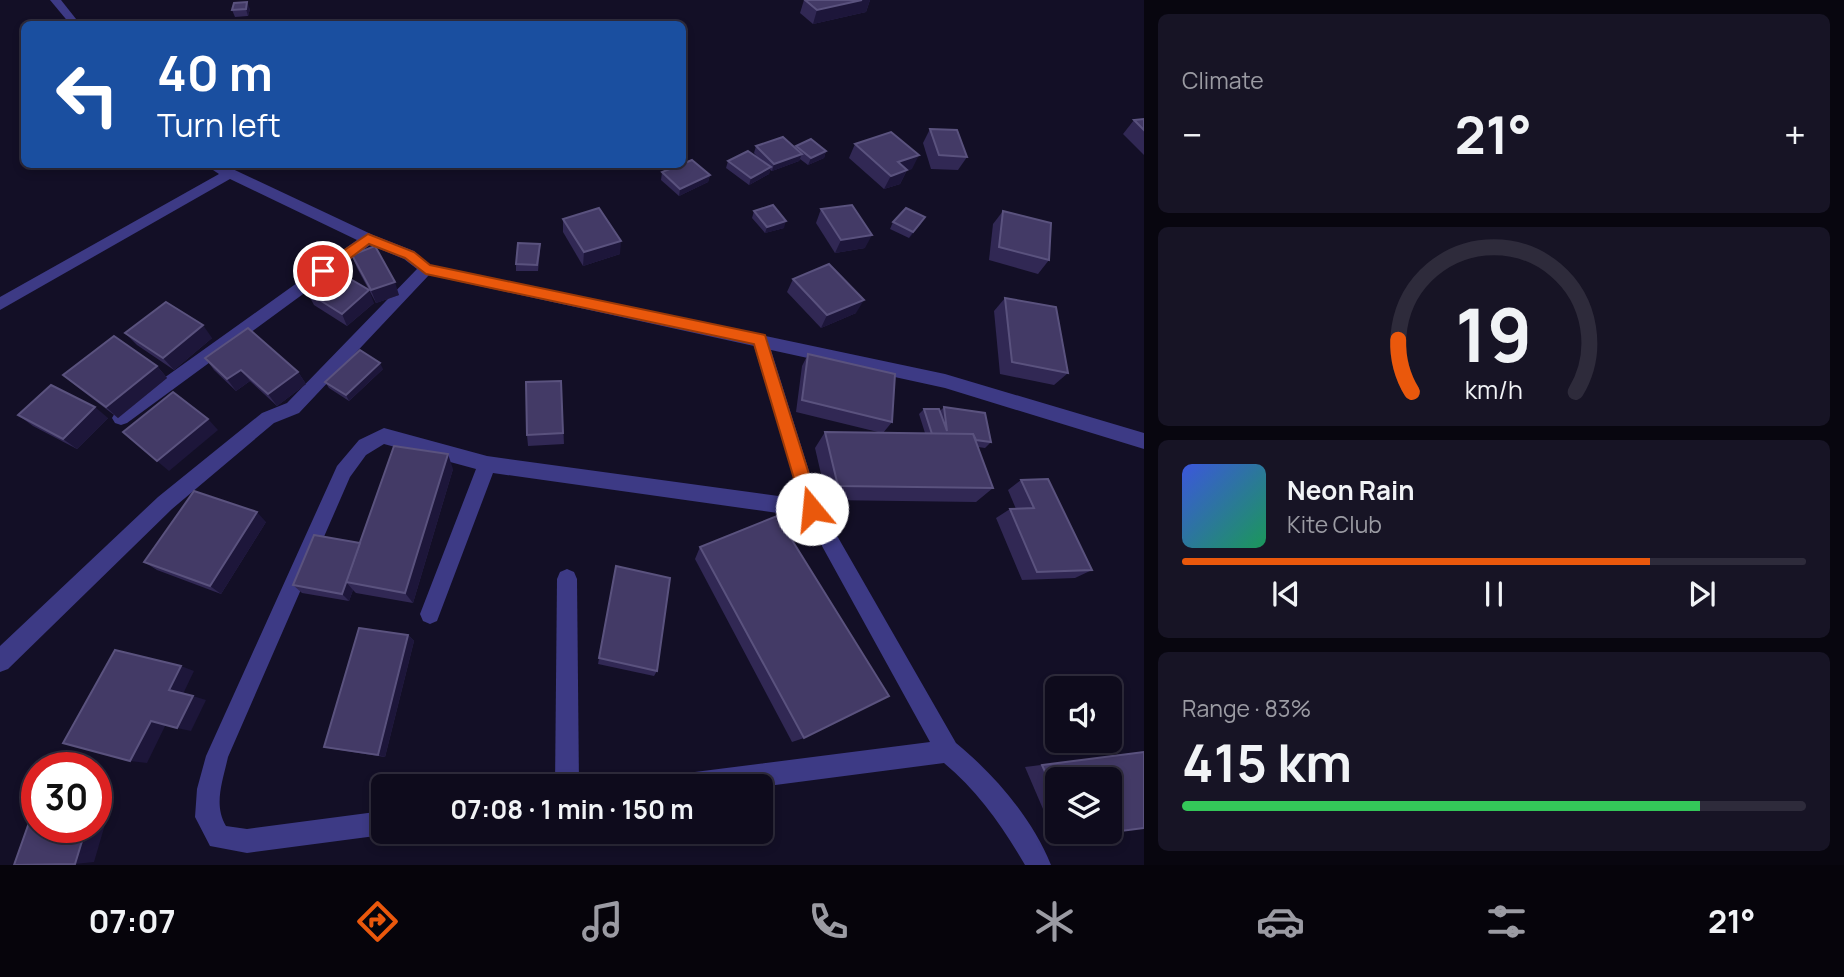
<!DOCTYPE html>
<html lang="en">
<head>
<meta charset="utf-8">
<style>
  body { margin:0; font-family:Manrope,sans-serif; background:#171425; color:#f1f3f6; height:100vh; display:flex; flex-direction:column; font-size:26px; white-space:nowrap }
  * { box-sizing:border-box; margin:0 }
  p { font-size:23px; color:#9b9ba3 }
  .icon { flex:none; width:38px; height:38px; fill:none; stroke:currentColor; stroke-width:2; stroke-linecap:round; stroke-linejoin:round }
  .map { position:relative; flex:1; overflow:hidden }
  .side { display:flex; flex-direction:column; gap:14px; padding:14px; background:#08060f; width:700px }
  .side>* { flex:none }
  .hud { position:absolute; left:21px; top:21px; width:665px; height:147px; border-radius:10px; box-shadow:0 4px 10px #0003,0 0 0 2px #2e2b3b; background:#1a4fa0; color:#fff; overflow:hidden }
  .controls { position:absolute; left:1045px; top:676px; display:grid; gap:14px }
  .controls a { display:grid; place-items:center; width:77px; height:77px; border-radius:10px; background:#0e0b1c; box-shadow:0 4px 10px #0003,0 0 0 2px #2e2b3b; font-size:35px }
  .speed { position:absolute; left:21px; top:752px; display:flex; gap:14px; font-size:35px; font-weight:700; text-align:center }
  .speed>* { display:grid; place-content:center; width:91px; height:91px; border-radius:50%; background:#0e0b1c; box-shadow:0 4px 10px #0003,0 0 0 2px #2e2b3b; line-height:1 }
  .speed .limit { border:10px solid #d22; background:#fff; color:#111 }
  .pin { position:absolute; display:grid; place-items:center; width:60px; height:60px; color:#fff; margin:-30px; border:4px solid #fff; border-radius:50%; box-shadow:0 2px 7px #0007 }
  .me { position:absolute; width:77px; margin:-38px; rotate:343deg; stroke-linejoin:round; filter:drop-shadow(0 0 5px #0008) }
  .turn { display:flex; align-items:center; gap:24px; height:147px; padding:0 21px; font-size:32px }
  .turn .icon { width:91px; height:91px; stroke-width:2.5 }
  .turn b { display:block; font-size:49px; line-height:60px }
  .big { font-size:52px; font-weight:700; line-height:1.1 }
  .side .tile { flex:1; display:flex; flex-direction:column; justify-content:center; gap:10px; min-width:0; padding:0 24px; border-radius:10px; background:#171425 }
  .side .dial { align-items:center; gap:0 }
  .dial svg { height:182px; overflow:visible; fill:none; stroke:#2e2b3b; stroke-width:7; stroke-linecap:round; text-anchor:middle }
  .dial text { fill:#f1f3f6; stroke:none }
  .song { display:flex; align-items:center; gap:21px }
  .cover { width:84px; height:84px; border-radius:10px; background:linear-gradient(135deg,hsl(230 70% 55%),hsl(150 70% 35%)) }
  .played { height:7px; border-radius:4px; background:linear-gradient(90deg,#ea580c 75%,#2e2b3b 75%) }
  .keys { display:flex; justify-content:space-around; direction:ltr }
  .heat { display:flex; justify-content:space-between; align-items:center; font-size:38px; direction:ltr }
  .charge { height:10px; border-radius:5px; background:linear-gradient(90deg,#34c759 83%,#2e2b3b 0) }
  .trip { position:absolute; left:371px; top:774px; width:402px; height:70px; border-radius:10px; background:#0e0b1c; box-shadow:0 4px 10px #0003,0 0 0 2px #2e2b3b; font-weight:700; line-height:70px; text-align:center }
  .tab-bar { display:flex; height:112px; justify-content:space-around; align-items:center; background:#06040b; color:#9b9ba3 }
  .tab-bar .icon { width:49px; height:49px }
  .tab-bar .active { color:#ea580c }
  .tab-bar b { font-size:32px; color:#f1f3f6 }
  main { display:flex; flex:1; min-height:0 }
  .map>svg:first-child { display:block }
</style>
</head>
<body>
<main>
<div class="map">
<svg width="1144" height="865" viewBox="0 0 1144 865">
  <rect width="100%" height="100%" fill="#130f26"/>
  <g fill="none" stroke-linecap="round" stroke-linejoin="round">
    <g fill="#3d3a85" fill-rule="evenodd">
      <polygon points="50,0 61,0 80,24 70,24"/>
      <path d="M204 164H222L373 235 414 251 430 265 945 374 1144 433V449L945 388 771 350 820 506 956 743C995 775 1032 818 1051 865H1025C1003 827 978 791 944 763L761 787 667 786 671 778 679 774 930 742 806 517 493 473 437 621 430 624 423 621 420 614 476 469 384 444 366 455 350 477 228 757C223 780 213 805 226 826L247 829 383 811V831H391L383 835 247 853 210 846 195 817 197 789 206 756 337 466 359 440 384 428 487 456 800 499 754 346 429 275 299 413 274 423 172 509 8 669 0 672V646L158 497 262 413 287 403 417 269 404 259 370 245 127 423 121 425 115 423 112 418 115 413 357 240 230 179 0 310V297L219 174Z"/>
      <polygon points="567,569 574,572 577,579 579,786 555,786 557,579 560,572"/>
    </g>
  </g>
  <g fill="#312854" fill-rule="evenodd">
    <polygon points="804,0 870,0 866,12 813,24 800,13"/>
    <polygon points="234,3 250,9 248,16 235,17 232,10"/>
    <polygon points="1144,119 1144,155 1123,134 1134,120"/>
    <polygon points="930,129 967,157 958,170 931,169 923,143"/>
    <polygon points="855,144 912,169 907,170 900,184 884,189 849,158"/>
    <polygon points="756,146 795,148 796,146 826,151 824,158 808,165 800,159 799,161 772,171 770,170 769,174 749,185 726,168 728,161 759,159 754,153"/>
    <polygon points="662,172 710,175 708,182 679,196 661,180"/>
    <polygon points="821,209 865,248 835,253 816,223"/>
    <polygon points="754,211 784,228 765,233 752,218"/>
    <polygon points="1003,211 1049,260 1038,274 989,260 993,224"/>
    <polygon points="563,219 620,254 583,266 563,232"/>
    <polygon points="893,222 921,224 909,238 890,229"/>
    <polygon points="540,251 538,271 516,271 516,264"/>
    <polygon points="352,255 399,295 376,303 357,268"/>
    <polygon points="793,279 856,313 821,328 787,292"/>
    <polygon points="307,292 374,303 347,326 314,305"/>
    <polygon points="1005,298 1068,373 1054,385 1000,374 994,311"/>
    <polygon points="125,333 212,338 174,370 137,345"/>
    <polygon points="808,354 892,422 883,433 925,433 919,414 924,409 940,411 944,407 991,442 985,448 978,447 993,488 976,502 827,500 815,448 825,432 882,433 796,412 802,366"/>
    <polygon points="205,358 298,372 306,384 277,406 250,381 236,391 214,370"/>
    <polygon points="157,366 167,378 118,418 76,386 63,375"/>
    <polygon points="383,369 349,401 329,388 325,382"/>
    <polygon points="561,381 564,444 528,446 527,435"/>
    <polygon points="18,415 108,418 77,449 33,426"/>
    <polygon points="453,469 413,603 356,593 353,590 349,601 302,593 293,585 360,543"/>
    <polygon points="1021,480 1092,570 1075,578 1022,580 996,518 1010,509 1016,509 1008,490"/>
    <polygon points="266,522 221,594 157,570 144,562"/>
    <polygon points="700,547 804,738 792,742 695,559"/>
    <polygon points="616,566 657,671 654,676 598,664"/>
    <polygon points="408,635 414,641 385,757 333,749 324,747"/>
    <path d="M1144 752V828L1074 837H1055L1025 767ZM1057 779H1110V831H1057Z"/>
  </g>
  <g fill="#1d163a">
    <polygon points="862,0 870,0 866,12 813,24 817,10"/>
    <polygon points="247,2 250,9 248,16 246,9"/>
    <polygon points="826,151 824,158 808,165 811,158"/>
    <polygon points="802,154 799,161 772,171 774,164"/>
    <polygon points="919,155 912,169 907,170 900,184 884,189 898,162"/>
    <polygon points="771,167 769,174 749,185 751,178"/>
    <polygon points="710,175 708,182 679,196 680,189"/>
    <polygon points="925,217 921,224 909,238 913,232"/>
    <polygon points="786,221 784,228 765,233 767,227"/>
    <polygon points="872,235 865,248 835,253 841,240"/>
    <polygon points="621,241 620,254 583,266 584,252"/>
    <polygon points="395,282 399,295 376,303 371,290"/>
    <polygon points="369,290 374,303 347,326 342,314"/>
    <polygon points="864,300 856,313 821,328 827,315"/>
    <polygon points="203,325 212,338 174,370 163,358"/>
    <polygon points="380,363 383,369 349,401 346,395"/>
    <polygon points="157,366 167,378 118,418 106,407"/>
    <polygon points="241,370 250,381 236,391 227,379"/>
    <polygon points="298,372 306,384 277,406 268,394"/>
    <polygon points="95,407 108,418 77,449 63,439"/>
    <polygon points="208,419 218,430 169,471 157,461"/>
    <polygon points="448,454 453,469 413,603 405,593"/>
    <polygon points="257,512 266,522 221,594 210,586"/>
    <polygon points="346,582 353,590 349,601 342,594"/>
    <polygon points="408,635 414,641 385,757 378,755"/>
    <polygon points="181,666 194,671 183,694 169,690"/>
    <polygon points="193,696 206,700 191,731 177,728"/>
    <polygon points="151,721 166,724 147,763 130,761"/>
    <polygon points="96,796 113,797 94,862 75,864 86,828 96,828"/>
  </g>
  <g fill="#433a66" stroke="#5a527e" stroke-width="2">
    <polygon points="805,0 862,0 817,10"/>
    <polygon points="247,2 246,9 232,10 234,3"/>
    <polygon points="1144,119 1144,130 1134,120"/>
    <polygon points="930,129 957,130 967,157 939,155"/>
    <polygon points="891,132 919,155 898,162 907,170 891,176 855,144"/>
    <polygon points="783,137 802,154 774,164 756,146"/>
    <polygon points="811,139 826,151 811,158 796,146"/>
    <polygon points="748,151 771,167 751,178 728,161"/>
    <polygon points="692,160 710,175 680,189 662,172"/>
    <polygon points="773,205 786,221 767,227 754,211"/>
    <polygon points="852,205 872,235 841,240 821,209"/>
    <polygon points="599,208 621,241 584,252 563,219"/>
    <polygon points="906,208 925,217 913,232 893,222"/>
    <polygon points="1003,211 1051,223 1049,260 999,247"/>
    <polygon points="518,243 540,244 537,265 516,264"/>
    <polygon points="375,246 395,282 371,290 352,255"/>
    <polygon points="829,264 864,300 827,315 793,279"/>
    <polygon points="335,270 369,290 342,314 307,292"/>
    <polygon points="1005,298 1056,307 1068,373 1012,362"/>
    <polygon points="166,302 203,325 163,358 125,333"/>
    <polygon points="248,328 298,372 268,394 241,370 227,379 205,358"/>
    <polygon points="114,336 157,366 106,407 63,375"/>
    <polygon points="360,350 380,363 346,395 325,382"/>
    <polygon points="808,354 895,374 892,422 802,400"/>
    <polygon points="561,381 563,433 527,435 526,382"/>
    <polygon points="51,385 95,407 63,439 18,415"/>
    <polygon points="173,392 208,419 157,461 123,432"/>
    <polygon points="944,407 985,413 991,442 976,440 973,434 932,434 924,409 939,409 947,431"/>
    <polygon points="825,432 973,434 993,488 838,486"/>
    <polygon points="394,446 448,454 405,593 346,582"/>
    <polygon points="1048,479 1092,570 1037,572 1010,509 1034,508 1021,480"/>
    <polygon points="194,491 257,512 210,586 144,562"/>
    <polygon points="777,516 889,696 804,738 700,547"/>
    <polygon points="314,535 360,543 342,594 293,585"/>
    <polygon points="616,566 670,578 657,671 599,658"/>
    <polygon points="359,628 408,635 378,755 324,747"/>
    <polygon points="115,650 181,666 169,690 193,696 177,728 151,721 130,761 63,743"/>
    <polygon points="1144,752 1144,828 1074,837 1071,831 1110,831 1110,779 1057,779 1057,798 1042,765"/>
    <polygon points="37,800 37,828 86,828 75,864 14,865"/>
  </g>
  <polygon fill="#ea580c" stroke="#983908" stroke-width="2" points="368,234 414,252 430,265 765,335 820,509 818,515 812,517 806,515 803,509 754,344 426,274 405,258 369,244 328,275 318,275 318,268"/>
</svg>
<div class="controls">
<a><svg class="icon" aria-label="sound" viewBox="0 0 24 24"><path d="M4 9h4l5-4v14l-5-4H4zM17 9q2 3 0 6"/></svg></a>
<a><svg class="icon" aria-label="layers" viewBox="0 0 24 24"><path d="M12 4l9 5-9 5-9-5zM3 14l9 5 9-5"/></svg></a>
</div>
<div class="speed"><div class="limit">30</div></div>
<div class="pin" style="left:323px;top:271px;background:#d93025"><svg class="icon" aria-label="arrive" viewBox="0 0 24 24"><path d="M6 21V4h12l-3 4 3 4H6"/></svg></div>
<svg class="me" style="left:812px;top:509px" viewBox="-20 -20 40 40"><circle r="19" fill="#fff"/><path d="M0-13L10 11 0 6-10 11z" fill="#ea580c"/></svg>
<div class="trip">07:08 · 1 min · 150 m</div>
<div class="hud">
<div class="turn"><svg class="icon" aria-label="left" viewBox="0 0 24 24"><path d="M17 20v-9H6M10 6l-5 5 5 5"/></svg><div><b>40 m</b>Turn left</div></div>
</div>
</div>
<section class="side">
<div class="tile"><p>Climate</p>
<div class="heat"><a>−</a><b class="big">21°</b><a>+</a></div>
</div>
<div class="tile dial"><svg viewBox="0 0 100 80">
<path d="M14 69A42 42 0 1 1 86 69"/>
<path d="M14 69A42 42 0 0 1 8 46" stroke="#ea580c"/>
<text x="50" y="56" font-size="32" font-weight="700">19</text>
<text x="50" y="72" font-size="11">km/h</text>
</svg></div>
<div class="tile">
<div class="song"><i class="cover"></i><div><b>Neon Rain</b><p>Kite Club</p></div></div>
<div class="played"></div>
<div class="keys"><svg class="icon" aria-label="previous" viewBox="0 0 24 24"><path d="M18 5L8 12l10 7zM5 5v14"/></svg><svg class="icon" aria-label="pause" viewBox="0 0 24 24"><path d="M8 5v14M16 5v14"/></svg><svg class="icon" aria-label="next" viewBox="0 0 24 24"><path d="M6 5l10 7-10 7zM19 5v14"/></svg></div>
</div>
<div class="tile"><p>Range · 83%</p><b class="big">415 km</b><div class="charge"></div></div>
</section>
</main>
<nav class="tab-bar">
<b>07:07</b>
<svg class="icon active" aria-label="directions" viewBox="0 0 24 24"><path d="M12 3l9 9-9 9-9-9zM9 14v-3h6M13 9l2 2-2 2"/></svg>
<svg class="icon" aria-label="music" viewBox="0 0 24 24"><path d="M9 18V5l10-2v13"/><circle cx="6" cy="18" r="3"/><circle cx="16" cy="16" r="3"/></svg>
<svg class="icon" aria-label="phone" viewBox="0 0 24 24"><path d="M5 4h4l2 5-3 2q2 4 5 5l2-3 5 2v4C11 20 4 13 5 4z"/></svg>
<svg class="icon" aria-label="climate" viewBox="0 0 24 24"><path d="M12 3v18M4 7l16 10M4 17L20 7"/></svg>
<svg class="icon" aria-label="car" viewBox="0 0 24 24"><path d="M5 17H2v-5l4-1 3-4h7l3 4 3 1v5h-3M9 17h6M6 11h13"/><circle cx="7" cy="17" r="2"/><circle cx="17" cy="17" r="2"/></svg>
<svg class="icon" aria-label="filters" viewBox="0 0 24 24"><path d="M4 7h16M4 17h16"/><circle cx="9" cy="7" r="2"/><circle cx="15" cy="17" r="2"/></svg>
<b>21°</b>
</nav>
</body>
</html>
